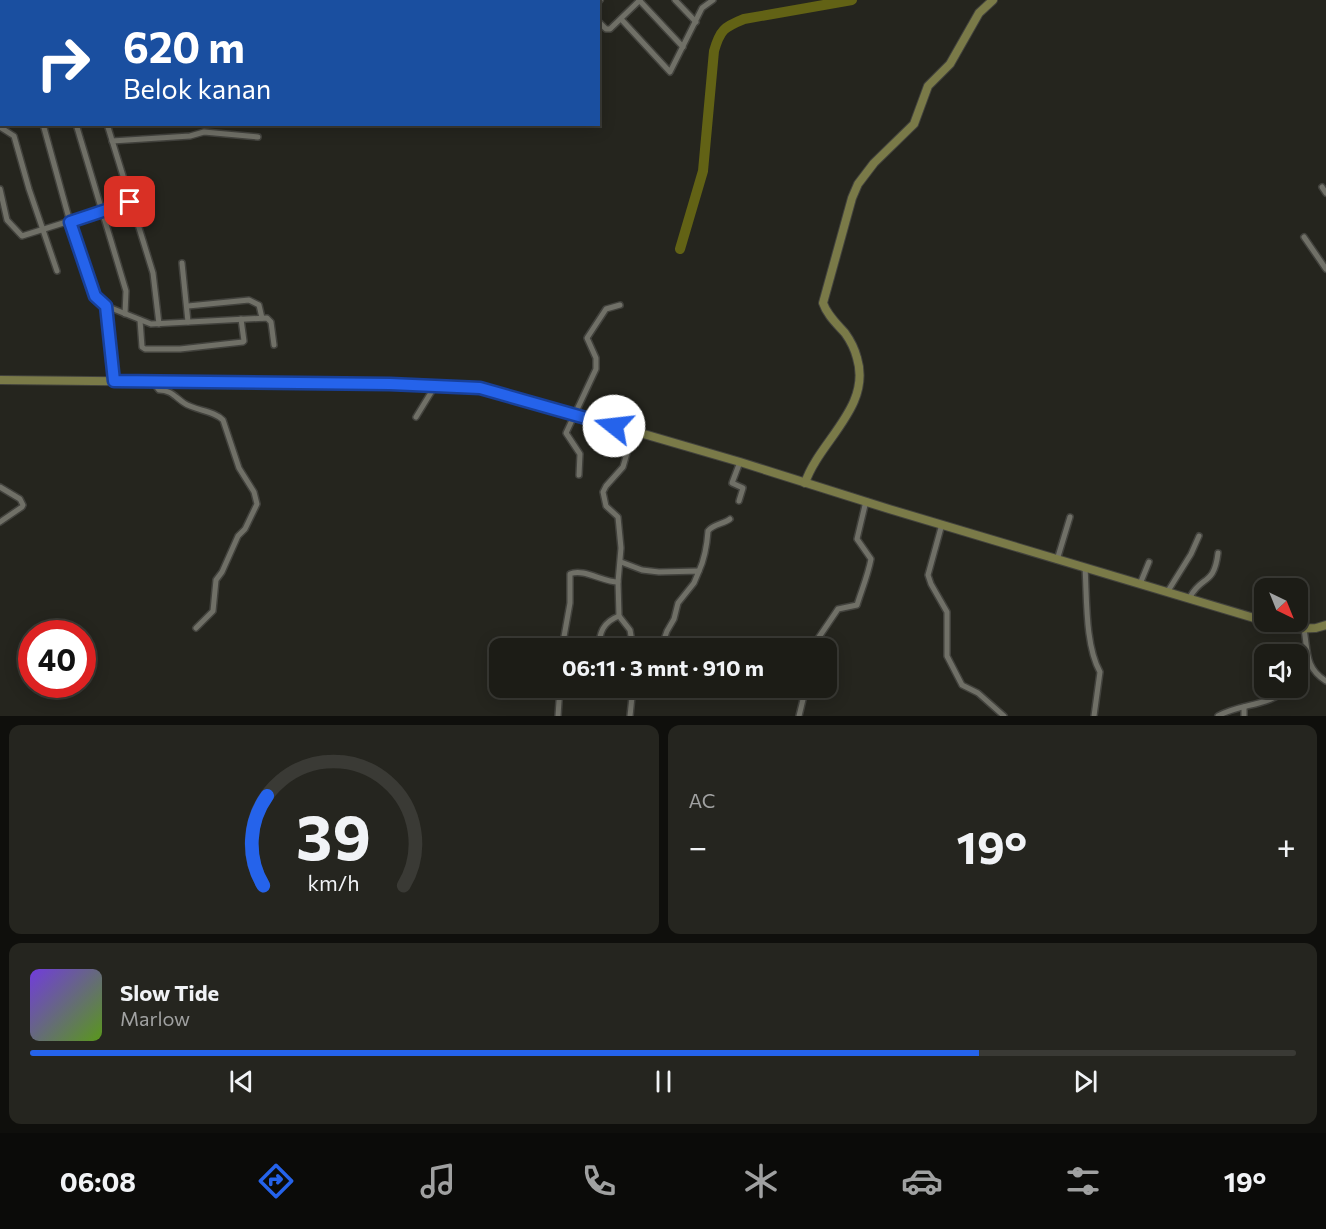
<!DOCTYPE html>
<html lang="id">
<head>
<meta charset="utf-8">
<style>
  body { margin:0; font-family:Commissioner,sans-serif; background:#25251f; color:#f1f3f6; height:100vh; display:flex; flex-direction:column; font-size:22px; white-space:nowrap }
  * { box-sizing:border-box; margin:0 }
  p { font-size:20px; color:#a0a1a1 }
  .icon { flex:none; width:33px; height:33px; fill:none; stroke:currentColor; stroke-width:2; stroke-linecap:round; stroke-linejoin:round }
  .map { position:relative; height:716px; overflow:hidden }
  .side { display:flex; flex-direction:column; gap:9px; padding:9px; background:#0f0f0c; flex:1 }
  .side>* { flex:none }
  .top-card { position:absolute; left:0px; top:0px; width:600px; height:126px; box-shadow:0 3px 15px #0003,0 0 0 2px #3a3a35; background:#1a4fa0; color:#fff; overflow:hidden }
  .needle { width:39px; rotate:137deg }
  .tools { position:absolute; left:1254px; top:578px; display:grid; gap:12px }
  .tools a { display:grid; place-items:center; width:54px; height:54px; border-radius:12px; background:#1c1c16; box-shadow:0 3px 15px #0003,0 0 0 2px #3a3a35; font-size:30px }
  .speed { position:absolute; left:18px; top:620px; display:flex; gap:12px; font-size:30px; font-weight:700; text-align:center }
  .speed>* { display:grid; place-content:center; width:78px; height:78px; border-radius:50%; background:#1c1c16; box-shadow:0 3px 15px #0003,0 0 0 2px #3a3a35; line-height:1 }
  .speed .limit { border:9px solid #d22; background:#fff; color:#111 }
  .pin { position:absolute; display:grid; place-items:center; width:51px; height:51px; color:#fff; margin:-26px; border-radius:12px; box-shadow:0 3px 9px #0006 }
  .me { position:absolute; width:66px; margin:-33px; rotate:286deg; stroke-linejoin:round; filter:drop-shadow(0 0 4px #0008) }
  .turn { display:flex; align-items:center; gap:21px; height:126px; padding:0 24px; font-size:27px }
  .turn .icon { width:78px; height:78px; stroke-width:2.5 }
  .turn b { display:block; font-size:42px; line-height:51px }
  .big { font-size:45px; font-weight:700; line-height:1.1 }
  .side .widget { flex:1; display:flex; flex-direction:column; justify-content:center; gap:9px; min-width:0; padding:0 21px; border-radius:12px; background:#25251f }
  .side .dial { align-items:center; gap:0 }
  .dial svg { height:156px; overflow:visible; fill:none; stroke:#3a3a35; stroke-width:7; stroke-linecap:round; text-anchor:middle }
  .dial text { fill:#f1f3f6; stroke:none }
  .song { display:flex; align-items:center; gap:18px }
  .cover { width:72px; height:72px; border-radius:9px; background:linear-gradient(135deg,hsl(260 70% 55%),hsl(90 70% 35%)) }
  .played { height:6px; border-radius:3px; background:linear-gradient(90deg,#2563eb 75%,#3a3a35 75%) }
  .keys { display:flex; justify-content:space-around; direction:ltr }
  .heat { display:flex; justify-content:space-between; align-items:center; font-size:33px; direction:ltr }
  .side .tiles { flex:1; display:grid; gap:9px; grid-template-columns:1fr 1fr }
  .widget:last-child { grid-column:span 2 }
  .trip { position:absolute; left:489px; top:638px; width:348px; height:60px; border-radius:12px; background:#1c1c16; box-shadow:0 3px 15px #0003,0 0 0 2px #3a3a35; font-weight:700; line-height:60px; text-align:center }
  .tab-bar { display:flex; height:96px; justify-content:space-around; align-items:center; background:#0b0b09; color:#a0a1a1 }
  .tab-bar .icon { width:42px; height:42px }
  .tab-bar .active { color:#2563eb }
  .tab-bar b { font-size:27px; color:#f1f3f6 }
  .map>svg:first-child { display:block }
</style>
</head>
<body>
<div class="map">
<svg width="1326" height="716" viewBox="0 0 1326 716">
  <rect width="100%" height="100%" fill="#25251e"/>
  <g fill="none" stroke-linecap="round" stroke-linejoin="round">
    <path stroke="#626215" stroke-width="10" d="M680 249 703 171 714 51C720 30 724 27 744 19L852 0"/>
    <g stroke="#42423d" stroke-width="8">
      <g id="street">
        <polyline points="20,0 21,2"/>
        <polyline points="91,0 94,2"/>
        <polyline points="575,0 576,2"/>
        <polyline points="639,0 683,47"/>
        <polyline points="675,0 696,22"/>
        <polyline points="55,2 56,0"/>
        <polyline points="124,2 124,0"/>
        <polyline points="598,2 600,0"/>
        <polyline points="621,19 670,72 702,8 713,0"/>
        <polyline points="598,21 606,29 610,29 640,0"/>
        <polyline points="0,56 2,56"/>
        <polyline points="0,91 2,91"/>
        <polyline points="43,124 70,222 95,296 106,306"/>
        <polyline points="76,124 126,291 125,314"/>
        <polyline points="107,124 153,273 159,324"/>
        <polyline points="0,127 14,136 29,189 57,271"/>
        <polyline points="112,141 190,136 204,132 258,137"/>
        <polyline points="1322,187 1326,193"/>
        <polyline points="0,189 7,220 22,236 130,202"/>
        <polyline points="1304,237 1326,269"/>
        <polyline points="182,263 188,322"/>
        <polyline points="188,306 249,300 259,305 262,318"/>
        <polyline points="140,320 142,347 145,349 180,349 243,342 244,341 241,319"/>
        <polyline points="114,381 106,306 151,324 267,318 271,322 274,345"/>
        <path d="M153 382 159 390C171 390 175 397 184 403 196 411 213 410 223 420L239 468 254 492 257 504 245 529 238 536 222 572 216 580 213 611 196 628"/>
        <polyline points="416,417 435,386"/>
        <polyline points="579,475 580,454 566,433 596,369 596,358 587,338 606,309 620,305"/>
        <polyline points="0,487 20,499 23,505 22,507 0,522"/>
        <polyline points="739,501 743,488 732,483 740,462"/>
        <polyline points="942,524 928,575 931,584 947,612 947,656 962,685 978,693 1004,716"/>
        <polyline points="1057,560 1070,517"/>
        <polyline points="621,562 642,570 659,572 699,571 694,583 678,603 674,619 667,631 661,648"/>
        <path d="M1085 567C1087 598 1085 645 1100 672L1094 716"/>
        <path d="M699 571C705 558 707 545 708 531 713 524 724 524 730 519"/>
        <polyline points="1140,584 1149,562"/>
        <polyline points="1168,591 1191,554 1199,536"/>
        <path d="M1190 597C1202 575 1214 586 1218 553"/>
        <path d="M1304 629C1308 652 1305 668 1326 681"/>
        <path d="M562 648 570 603V574C583 568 603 582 618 582"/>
        <path d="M599 648C599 633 603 622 619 616"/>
        <polyline points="633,648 630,630 619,616 618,582 621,548 618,517 606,506 603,492 606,486 623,467 633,432"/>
        <path d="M814 648 819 637 838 609 857 605C862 589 868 575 871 559L857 539 866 501"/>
        <polyline points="1298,675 1308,658"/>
        <polyline points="558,716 560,687"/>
        <polyline points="630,716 633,687"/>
        <polyline points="799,716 806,687"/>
        <path d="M1218 716C1240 703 1270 707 1289 687"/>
        <polyline points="1244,716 1244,707"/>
      </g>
    </g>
    <g stroke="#42423d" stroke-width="10">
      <g id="secondary">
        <polyline points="0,380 390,384 480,388 496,391 740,462 889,509 1291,629 1316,628 1326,625"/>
        <path d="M805 483C819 441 872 407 857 358 855 350 850 340 845 333 837 324 827 315 823 303L852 198 858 184 874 163 914 124 928 86 950 64 979 13 993 0"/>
      </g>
    </g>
    <use href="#street" stroke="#707067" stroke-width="5"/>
    <use href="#secondary" stroke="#7a7a48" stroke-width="8"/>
  </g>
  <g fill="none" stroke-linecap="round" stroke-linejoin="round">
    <g stroke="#184099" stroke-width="15">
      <polyline id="route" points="130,202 70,222 95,296 106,306 114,381 390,384 480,388 614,426"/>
    </g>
    <use href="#route" stroke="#2563eb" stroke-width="10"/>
  </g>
</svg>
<div class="tools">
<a><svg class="needle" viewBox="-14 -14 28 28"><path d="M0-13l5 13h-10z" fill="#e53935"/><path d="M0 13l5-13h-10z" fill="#a0a1a1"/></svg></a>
<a><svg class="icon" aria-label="sound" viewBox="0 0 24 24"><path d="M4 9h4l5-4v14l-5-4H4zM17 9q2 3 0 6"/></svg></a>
</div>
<div class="speed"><div class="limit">40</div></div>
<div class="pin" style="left:130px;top:202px;background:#d93025"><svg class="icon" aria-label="arrive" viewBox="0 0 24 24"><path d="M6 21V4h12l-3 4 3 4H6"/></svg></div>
<svg class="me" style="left:614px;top:426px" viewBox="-20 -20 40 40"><circle r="19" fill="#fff"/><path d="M0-13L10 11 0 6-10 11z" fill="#2563eb"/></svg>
<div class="trip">06:11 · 3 mnt · 910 m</div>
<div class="top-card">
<div class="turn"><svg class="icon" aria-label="right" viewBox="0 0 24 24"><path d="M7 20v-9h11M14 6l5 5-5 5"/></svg><div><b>620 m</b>Belok kanan</div></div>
</div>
</div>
<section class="side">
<div class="tiles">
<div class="widget dial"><svg viewBox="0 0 100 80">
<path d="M14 69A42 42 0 1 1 86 69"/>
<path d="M14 69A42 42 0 0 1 16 23" stroke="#2563eb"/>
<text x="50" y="56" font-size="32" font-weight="700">39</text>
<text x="50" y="72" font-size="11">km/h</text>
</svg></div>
<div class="widget"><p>AC</p>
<div class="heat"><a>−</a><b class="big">19°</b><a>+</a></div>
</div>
<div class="widget">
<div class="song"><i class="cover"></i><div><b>Slow Tide</b><p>Marlow</p></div></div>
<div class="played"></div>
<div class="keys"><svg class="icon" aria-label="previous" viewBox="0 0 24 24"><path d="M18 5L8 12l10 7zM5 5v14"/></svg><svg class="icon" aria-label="pause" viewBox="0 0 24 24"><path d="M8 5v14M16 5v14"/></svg><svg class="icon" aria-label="next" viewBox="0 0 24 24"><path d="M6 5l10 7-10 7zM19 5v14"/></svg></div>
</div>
</div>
</section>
<nav class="tab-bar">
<b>06:08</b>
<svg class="icon active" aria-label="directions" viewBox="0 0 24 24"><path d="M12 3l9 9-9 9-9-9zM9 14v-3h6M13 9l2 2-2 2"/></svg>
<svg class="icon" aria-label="music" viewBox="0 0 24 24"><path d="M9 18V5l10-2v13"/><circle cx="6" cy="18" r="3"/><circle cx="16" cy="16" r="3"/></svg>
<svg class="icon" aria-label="phone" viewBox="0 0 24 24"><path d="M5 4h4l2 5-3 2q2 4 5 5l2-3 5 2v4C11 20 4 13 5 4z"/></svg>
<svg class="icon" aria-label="climate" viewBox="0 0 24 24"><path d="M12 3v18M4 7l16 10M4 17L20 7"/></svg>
<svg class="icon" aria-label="car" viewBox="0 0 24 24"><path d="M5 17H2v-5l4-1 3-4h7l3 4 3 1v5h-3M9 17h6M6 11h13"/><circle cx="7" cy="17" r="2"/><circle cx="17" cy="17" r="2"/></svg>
<svg class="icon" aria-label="filters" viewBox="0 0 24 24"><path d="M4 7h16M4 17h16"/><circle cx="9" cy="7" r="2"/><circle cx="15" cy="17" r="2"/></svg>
<b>19°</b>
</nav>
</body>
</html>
